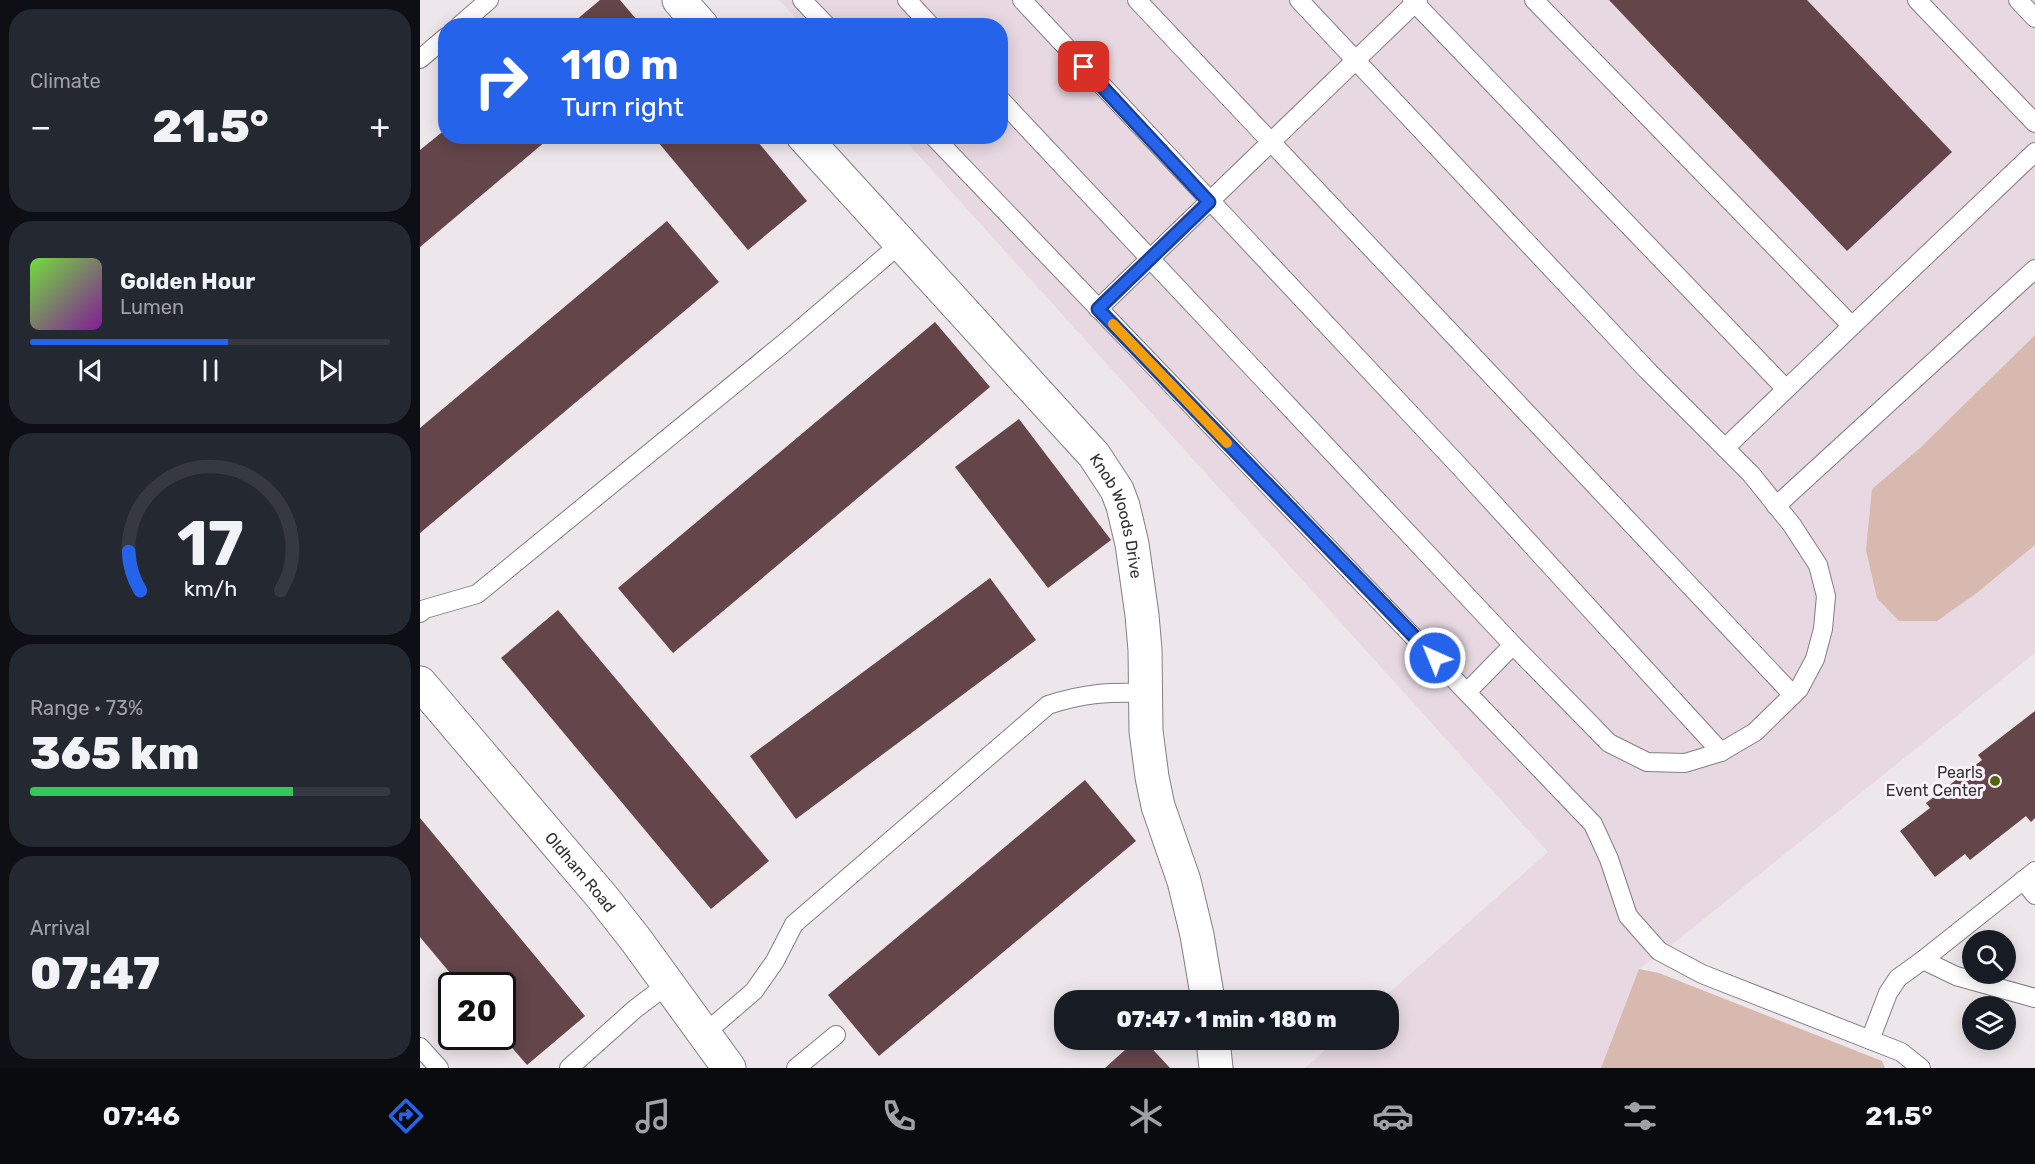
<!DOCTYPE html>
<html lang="en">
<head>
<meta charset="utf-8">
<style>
  body { margin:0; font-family:Rubik,sans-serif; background:#242831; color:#f1f3f6; height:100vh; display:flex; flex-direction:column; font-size:22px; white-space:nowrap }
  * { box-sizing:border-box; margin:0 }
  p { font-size:20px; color:#9ea1a6 }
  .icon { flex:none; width:33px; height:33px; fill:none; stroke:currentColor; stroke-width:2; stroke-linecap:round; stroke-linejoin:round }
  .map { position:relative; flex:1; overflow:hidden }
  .drawer { display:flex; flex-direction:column; gap:9px; padding:9px; background:#0d0f14; width:420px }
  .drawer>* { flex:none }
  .banner { position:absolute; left:18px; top:18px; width:570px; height:126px; border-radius:24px; box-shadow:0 3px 15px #0003; background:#2563eb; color:#fff; overflow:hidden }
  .controls { position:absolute; left:1542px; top:930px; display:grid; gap:12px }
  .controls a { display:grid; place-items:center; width:54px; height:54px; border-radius:50%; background:#171b24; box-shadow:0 3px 15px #0003; font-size:30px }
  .speed { position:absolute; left:18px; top:972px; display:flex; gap:12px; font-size:30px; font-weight:700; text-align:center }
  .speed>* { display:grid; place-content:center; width:78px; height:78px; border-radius:50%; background:#171b24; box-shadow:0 3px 15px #0003; line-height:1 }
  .speed .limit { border:3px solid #111; border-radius:9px; background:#fff; color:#111 }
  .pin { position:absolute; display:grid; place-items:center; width:51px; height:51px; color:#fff; margin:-26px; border-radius:12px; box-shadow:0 3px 9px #0006 }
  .me { position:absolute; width:66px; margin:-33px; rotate:316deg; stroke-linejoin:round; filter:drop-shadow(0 0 4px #0008) }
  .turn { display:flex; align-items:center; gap:21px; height:126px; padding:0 24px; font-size:27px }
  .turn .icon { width:78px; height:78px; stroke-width:2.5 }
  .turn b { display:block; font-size:42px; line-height:51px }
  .big { font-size:45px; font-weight:800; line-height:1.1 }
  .drawer .card { flex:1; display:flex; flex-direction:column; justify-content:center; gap:9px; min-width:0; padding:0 21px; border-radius:24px; background:#242831 }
  .drawer .dial { align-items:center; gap:0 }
  .dial svg { height:156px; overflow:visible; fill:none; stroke:#363941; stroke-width:7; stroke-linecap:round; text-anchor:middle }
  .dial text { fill:#f1f3f6; stroke:none }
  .song { display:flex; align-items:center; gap:18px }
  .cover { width:72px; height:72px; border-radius:9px; background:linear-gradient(135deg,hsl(100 70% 55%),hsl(290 70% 35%)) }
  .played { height:6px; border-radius:3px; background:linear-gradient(90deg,#2563eb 55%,#363941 55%) }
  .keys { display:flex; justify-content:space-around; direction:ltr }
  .heat { display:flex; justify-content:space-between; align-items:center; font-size:33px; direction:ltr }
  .charge { height:9px; border-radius:4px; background:linear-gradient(90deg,#34c759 73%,#363941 0) }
  .trip { position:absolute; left:634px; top:990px; width:345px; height:60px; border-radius:24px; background:#171b24; box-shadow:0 3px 15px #0003; font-weight:800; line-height:60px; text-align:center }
  .menu { display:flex; height:96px; justify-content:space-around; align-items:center; background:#090b0e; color:#9ea1a6 }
  .menu .icon { width:42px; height:42px }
  .menu .active { color:#2563eb }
  .menu b { font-size:27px; color:#f1f3f6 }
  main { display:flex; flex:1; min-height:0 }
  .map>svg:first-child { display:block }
</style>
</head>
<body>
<main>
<section class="drawer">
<div class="card"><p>Climate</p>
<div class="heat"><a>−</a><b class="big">21.5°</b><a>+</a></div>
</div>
<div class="card">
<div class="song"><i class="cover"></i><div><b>Golden Hour</b><p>Lumen</p></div></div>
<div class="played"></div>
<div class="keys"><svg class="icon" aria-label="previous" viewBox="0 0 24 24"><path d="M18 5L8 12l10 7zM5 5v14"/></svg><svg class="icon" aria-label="pause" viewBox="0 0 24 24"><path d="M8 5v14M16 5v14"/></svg><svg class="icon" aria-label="next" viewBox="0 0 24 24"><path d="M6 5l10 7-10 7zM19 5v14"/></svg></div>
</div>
<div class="card dial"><svg viewBox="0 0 100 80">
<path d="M14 69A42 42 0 1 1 86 69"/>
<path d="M14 69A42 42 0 0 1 8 49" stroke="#2563eb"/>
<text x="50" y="56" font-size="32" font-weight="700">17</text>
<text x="50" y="72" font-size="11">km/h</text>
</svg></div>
<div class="card"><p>Range · 73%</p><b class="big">365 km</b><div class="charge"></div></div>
<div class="card"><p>Arrival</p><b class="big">07:47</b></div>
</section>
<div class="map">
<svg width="1615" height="1068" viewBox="0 0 1615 1068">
  <rect width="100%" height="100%" fill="#ede6ea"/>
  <polygon fill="#e7d8e1" points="359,0 1615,0 1615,653 1255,942 1219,969 1181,1068 885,1068 917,1040 969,1040 969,1000 961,1000 1128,852 482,137 580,136 580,26 382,25"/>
  <g fill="#d8b9af">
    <polygon points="1615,335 1615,545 1558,592 1517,621 1479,621 1457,598 1446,550 1452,489 1499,449"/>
    <polygon points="1219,969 1239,973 1462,1061 1465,1068 1181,1068"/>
  </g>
  <g fill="#64454a">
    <polygon points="180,0 200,0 222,26 149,26"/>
    <polygon points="1189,0 1387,0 1532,152 1427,251"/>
    <polygon points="26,129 26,136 132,136 0,247 0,150"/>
    <polygon points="233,136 333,136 387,201 328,250"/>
    <polygon points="247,221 299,282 0,533 0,428"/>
    <polygon points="515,322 570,387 253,653 198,588"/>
    <polygon points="599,419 691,540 628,588 535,467"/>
    <polygon points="570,578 616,640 376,819 330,756"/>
    <polygon points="138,610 349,861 291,909 81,658"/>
    <polygon points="1615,711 1615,818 1611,822 1606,816 1550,860 1545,854 1515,877 1480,831 1510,808 1506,803 1562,760 1558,755"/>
    <polygon points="665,780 716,841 459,1056 408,995"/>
    <polygon points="0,818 165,1016 107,1065 82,1036 82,986 41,986 0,937"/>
    <polygon points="716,1040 724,1040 750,1068 685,1068"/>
  </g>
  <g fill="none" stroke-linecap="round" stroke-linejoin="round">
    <g stroke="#847e82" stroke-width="20">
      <g id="lane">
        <polyline points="382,0 407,26"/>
        <polyline points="487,0 511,26"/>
        <polyline points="602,0 1041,468 1301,752"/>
        <polyline points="717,0 1373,695"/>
        <polyline points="879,0 1227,370 1331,474 1372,525 1398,565 1406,596 1403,629 1395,659 1379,689 1335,732 1301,752 1265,763 1227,762 1189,743 1093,645"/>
        <polyline points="992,0 1366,389"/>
        <polyline points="1114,0 1432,326 1305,448"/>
        <polyline points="1497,0 1615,123"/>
        <polyline points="1598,0 1615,18"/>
        <polyline points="39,26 69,0"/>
        <polyline points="0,59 26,37"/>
        <polyline points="580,99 1093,645 1047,692"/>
        <polyline points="513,136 1173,824 1189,859 1208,916 1239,951 1282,974 1481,1052 1501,1068"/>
        <polyline points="678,309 998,0"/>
        <polyline points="1432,326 1615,152"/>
        <polyline points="1356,506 1615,269"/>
        <polyline points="0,613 5,609 57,594 363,344 480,244"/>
        <polyline points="1603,880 1615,895"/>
        <polyline points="1503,960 1536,976 1615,998"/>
        <path d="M284 1034 334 991 355 961 374 924 628 705C665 693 687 692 726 693"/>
        <polyline points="1450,1040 1468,993 1478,978 1503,960 1615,871"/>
        <polyline points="0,1047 19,1068"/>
        <polyline points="149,1068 215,1009 248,984"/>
        <polyline points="376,1068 416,1035"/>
      </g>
    </g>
    <g stroke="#847e82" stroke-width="35">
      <g id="street">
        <polyline points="259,0 282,26"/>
        <path id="s1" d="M383 136 674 455 697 490 703 506 712 544 722 615 725 650 726 731 732 777 738 806 764 881 777 935 788 1000"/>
        <path id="s2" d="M0 683 183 898 216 940 309 1068"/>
        <polyline points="793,1040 796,1068"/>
      </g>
    </g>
    <use href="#lane" stroke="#fff" stroke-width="18"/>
    <use href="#street" stroke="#fff" stroke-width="33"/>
  </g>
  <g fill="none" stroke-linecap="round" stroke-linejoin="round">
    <g stroke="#184099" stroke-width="15">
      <polyline id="route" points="664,67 789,202 678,309 1015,658"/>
    </g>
    <use href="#route" stroke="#2563eb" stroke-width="10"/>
    <polyline stroke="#f59e0b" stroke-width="10" points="693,324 807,443"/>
  </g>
  <circle fill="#53640c" stroke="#fbf3f8" stroke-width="2" cx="1575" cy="781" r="6"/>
  <g text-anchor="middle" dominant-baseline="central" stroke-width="6" stroke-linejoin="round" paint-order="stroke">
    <g font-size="16" fill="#323031" stroke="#fbf3f8">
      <text stroke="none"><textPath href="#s1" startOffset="498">Knob Woods Drive</textPath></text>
      <text stroke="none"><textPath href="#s2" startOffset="248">Oldham Road</textPath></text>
    </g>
    <g font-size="16" fill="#323031" stroke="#fbf3f8" text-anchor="end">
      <text x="1563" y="772">Pearls<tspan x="1563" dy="18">Event Center</tspan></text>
    </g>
  </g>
</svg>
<div class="controls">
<a><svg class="icon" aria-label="search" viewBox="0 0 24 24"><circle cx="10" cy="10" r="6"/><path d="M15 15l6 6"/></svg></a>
<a><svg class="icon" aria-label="layers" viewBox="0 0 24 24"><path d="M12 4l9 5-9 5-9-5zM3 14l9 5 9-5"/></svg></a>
</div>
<div class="speed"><div class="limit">20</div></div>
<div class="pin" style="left:664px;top:67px;background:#d93025"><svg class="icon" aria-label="arrive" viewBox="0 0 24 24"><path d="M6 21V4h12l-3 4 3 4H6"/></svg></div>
<svg class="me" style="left:1015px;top:658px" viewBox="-20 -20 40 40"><circle r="17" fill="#2563eb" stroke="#fff" stroke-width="3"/><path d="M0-11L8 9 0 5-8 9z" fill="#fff"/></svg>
<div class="trip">07:47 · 1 min · 180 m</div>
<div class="banner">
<div class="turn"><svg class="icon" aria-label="right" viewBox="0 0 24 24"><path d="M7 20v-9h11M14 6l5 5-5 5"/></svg><div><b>110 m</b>Turn right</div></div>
</div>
</div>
</main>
<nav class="menu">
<b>07:46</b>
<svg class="icon active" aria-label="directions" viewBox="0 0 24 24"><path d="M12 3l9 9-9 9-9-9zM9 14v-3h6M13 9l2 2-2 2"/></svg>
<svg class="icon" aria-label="music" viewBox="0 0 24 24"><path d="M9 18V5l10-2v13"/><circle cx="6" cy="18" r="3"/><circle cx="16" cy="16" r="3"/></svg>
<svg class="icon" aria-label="phone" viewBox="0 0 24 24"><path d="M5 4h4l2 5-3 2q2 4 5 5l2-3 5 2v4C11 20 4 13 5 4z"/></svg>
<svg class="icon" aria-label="climate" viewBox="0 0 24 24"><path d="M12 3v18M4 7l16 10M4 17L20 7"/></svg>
<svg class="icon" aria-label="car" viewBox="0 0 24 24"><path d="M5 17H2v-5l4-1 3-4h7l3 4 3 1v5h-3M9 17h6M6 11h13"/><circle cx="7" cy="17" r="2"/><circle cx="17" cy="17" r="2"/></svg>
<svg class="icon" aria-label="filters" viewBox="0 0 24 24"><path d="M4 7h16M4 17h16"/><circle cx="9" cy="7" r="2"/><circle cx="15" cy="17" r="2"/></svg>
<b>21.5°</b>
</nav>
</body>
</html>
